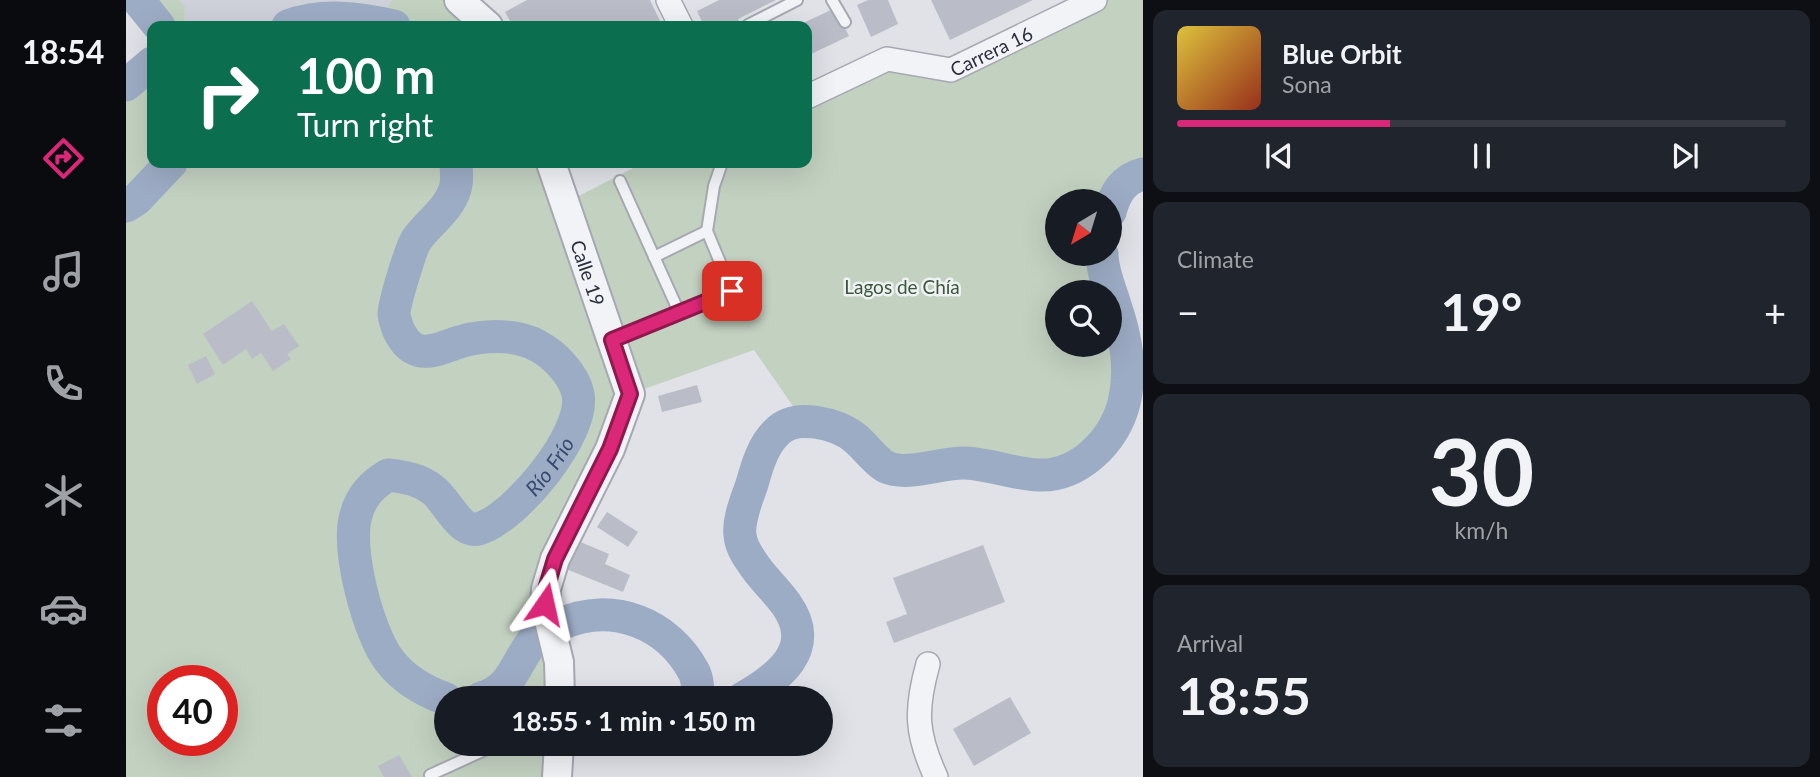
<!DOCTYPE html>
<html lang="en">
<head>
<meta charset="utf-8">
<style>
  body { margin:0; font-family:Lato,sans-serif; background:#20242c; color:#f1f3f6; height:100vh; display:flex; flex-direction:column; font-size:26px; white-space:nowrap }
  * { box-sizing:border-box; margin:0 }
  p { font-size:23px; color:#9ea1a6 }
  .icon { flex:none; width:38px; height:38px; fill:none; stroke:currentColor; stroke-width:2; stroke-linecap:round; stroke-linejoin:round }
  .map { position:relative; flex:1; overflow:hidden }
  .sheet { display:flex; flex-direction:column; gap:10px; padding:10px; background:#0d0f14; width:677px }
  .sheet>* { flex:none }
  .hud { position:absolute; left:21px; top:21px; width:665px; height:147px; border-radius:14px; box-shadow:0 7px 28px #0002; background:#0b6e4f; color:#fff; overflow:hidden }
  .needle { width:46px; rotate:218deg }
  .buttons { position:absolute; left:919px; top:189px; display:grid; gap:14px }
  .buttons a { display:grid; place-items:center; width:77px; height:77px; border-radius:50%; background:#171b24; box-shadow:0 7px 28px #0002; font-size:35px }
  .speed { position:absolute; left:21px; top:665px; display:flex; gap:14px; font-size:35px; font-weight:700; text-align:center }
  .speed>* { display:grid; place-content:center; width:91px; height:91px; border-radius:50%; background:#171b24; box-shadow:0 7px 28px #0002; line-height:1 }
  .speed .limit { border:10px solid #d22; background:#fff; color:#111 }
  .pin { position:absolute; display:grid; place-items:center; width:60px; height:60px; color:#fff; margin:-30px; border-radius:14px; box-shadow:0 4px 10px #0006 }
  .me { position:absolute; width:77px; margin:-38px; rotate:11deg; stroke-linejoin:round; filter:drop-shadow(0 0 5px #0008) }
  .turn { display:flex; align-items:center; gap:24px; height:147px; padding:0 35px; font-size:32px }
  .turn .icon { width:91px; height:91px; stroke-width:2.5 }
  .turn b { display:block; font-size:49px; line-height:60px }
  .big { font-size:52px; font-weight:700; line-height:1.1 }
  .sheet .tile { flex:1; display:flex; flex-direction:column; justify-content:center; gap:10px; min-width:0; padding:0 24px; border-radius:14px; background:#20242c }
  .sheet .dial { align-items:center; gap:0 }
  .dial b { font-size:91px; line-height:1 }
  .song { display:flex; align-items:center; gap:21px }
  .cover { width:84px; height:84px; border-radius:10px; background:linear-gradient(135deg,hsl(50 70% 55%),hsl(10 70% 35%)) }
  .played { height:7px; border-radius:4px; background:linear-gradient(90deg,#db2777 35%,#363941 35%) }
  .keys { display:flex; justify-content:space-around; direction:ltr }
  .heat { display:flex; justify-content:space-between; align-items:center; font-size:38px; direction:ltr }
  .trip { position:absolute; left:308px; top:686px; width:399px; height:70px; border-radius:35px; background:#171b24; box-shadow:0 7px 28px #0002; font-weight:700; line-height:70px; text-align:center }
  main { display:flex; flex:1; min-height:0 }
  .menu { display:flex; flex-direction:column; width:126px; justify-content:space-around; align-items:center; background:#090b0e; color:#9ea1a6 }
  .menu .icon { width:49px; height:49px }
  .menu .on { color:#db2777 }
  .menu b { font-size:32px; color:#f1f3f6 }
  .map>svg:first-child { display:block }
</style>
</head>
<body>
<main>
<nav class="menu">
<b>18:54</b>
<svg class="icon on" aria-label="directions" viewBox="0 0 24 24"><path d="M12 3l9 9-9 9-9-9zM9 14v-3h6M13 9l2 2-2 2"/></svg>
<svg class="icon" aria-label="music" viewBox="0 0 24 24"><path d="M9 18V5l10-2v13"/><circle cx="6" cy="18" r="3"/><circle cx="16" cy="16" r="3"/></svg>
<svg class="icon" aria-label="phone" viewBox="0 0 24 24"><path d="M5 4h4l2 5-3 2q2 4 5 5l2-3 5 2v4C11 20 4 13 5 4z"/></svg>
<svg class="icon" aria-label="climate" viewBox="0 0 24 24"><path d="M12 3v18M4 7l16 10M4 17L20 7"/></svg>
<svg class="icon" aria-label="car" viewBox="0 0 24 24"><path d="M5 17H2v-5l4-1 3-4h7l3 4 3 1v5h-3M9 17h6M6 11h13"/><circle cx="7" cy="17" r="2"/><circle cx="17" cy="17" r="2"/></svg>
<svg class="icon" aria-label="filters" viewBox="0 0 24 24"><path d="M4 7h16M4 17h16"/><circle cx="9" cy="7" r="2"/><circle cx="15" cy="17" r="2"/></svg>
</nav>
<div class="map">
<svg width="1017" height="777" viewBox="0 0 1017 777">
  <rect width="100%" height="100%" fill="#e0e2e8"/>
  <polygon fill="#ced1d9" points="53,0 266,0 254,23 199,18 180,19 162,26 58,26 59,8"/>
  <g fill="#c3d1c1" fill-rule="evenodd">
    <polygon points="12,0 53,0 59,7 58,26 33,26"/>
    <path d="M266 0H333L362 26H162C193 15 222 20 254 23Z"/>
    <path d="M969 0H1017V174C997 179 989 193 984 212V201H931V254H976C977 297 1005 332 1001 379 998 425 962 483 908 475 886 472 863 464 840 463 816 462 783 477 760 467 749 461 739 446 729 438 715 427 696 425 678 422L628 350 504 394 429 559 434 698H320V744H433L431 777H0V85L26 63V163H425L439 203 517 163H681V97L761 59 825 70ZM931 292H984V345H931ZM37 681H96V740H37Z"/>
  </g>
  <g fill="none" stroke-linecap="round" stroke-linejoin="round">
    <g stroke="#9dacc5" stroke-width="33">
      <polyline points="12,0 33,26"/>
      <path d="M162 26C196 13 233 18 268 26"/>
      <polyline points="0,85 26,63"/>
      <polyline points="0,206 11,199 45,163"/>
      <path d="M984 212C989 193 997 179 1017 174"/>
      <path d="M355 698C388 690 390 658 411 636 417 631 428 628 435 624 486 601 542 623 568 672 573 681 570 689 574 698"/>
      <path d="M617 698C652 678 692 649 660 604 652 593 642 583 633 572 625 561 615 549 614 535 612 519 621 499 626 484 631 466 637 445 651 432 669 413 711 423 729 438 739 446 749 461 760 467 782 477 816 462 839 463 864 464 888 474 912 475 953 477 988 441 998 403 1006 369 1000 337 989 305 984 288 976 271 976 254"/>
      <path id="s1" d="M320 699C298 691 277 679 263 660 242 632 220 549 230 515 235 496 246 485 262 475 279 477 293 479 307 490 320 499 334 534 352 529 389 519 460 433 452 394 448 375 429 355 412 346 393 335 366 335 345 339 317 344 290 369 272 329 271 325 268 318 268 314 268 304 285 247 291 239 304 221 322 211 329 189 332 180 330 172 330 163"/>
    </g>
  </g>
  <g fill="#babdc7">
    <polygon points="401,0 524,0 536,25 387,26 379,12"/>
    <polygon points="593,0 650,0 612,19 615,26 578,26 571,11"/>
    <polygon points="742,0 762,0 772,24 745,37 731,5"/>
    <polygon points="805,0 907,0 824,40"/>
    <polygon points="709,8 723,36 681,56 681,26 671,26"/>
    <polygon points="126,301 146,331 158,324 173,346 161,354 165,359 147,371 135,353 126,359 120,349 97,365 77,334"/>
    <polygon points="80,356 89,374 71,384 62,365"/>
    <polygon points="571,385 576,402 536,412 532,396"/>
    <polygon points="481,512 512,532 502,547 471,527"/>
    <polygon points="452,541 483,554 479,564 504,575 497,592 440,569"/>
    <polygon points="857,545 879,602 768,643 760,622 781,614 767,578"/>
    <polygon points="884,697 905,733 848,766 827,729"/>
    <polygon points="273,755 286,777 258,777 252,766"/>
  </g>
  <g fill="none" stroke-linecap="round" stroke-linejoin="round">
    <g stroke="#a6a8b2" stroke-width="14">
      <g id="service">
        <polyline points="706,0 719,22"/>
        <polyline points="622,25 671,0"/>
        <polyline points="494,181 553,312"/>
        <polyline points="528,257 581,231"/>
        <polyline points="487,339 606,291 581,231 588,186 596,163"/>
        <polyline points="304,775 372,744"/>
      </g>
    </g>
    <g stroke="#a6a8b2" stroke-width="26">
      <g id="minor">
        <polyline points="542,0 555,26"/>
        <path id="s2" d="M681 97 761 59 825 70 969 0"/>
        <path d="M802 664C789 710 790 734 810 777"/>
      </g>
    </g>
    <g stroke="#a6a8b2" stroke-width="32">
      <g id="tertiary">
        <polyline points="333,0 362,26"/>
        <path id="s3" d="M425 163 504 394 484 449 429 559 420 589 419 604 433 662 434 698"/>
        <polyline points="431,777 433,744"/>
      </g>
    </g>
    <use href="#service" stroke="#f2f3f6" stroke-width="10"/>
    <use href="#minor" stroke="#f2f3f6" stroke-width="23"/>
    <use href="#tertiary" stroke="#f2f3f6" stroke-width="28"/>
  </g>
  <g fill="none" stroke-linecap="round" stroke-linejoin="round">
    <g stroke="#8e194d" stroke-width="18">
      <polyline id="route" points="419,604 420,589 429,559 484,449 504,394 486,340 606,291"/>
    </g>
    <use href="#route" stroke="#db2777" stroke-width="12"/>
  </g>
  <g text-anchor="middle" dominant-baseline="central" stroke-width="5" stroke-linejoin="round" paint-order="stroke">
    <g font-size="19" fill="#2a2e3e" stroke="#eff1f5">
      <text stroke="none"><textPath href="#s2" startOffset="198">Carrera 16</textPath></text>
      <text stroke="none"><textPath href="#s3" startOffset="116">Calle 19</textPath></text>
    </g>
    <g font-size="19" fill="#3a5838" stroke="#eff1f5">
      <text x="776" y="286">Lagos de Chía</text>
    </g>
    <g font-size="21" font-style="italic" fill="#37496e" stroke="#eff1f5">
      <text stroke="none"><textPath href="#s1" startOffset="481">Río Frío</textPath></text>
    </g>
  </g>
</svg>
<div class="buttons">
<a><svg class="needle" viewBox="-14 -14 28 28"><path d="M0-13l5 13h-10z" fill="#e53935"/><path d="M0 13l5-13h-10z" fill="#9ea1a6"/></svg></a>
<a><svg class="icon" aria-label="search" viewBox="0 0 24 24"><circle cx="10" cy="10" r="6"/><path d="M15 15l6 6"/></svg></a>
</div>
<div class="speed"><div class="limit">40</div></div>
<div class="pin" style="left:606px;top:291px;background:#d93025"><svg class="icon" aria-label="arrive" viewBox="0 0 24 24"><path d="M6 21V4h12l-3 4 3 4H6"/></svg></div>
<svg class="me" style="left:419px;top:604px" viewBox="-20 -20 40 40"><path d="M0-17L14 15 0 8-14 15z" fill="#db2777" stroke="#fff" stroke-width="4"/></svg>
<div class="trip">18:55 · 1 min · 150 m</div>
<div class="hud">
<div class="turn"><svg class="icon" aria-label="right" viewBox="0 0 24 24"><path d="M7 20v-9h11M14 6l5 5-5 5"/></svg><div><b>100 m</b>Turn right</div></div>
</div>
</div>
<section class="sheet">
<div class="tile">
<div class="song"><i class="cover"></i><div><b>Blue Orbit</b><p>Sona</p></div></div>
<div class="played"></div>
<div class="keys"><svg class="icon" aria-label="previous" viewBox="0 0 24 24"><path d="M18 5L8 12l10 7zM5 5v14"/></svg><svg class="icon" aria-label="pause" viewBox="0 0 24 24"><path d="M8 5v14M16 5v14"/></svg><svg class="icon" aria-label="next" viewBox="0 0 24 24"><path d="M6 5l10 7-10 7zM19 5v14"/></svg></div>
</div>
<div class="tile"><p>Climate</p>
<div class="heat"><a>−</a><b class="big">19°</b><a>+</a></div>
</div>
<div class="tile dial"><b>30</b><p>km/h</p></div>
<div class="tile"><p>Arrival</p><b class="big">18:55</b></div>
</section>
</main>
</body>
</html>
